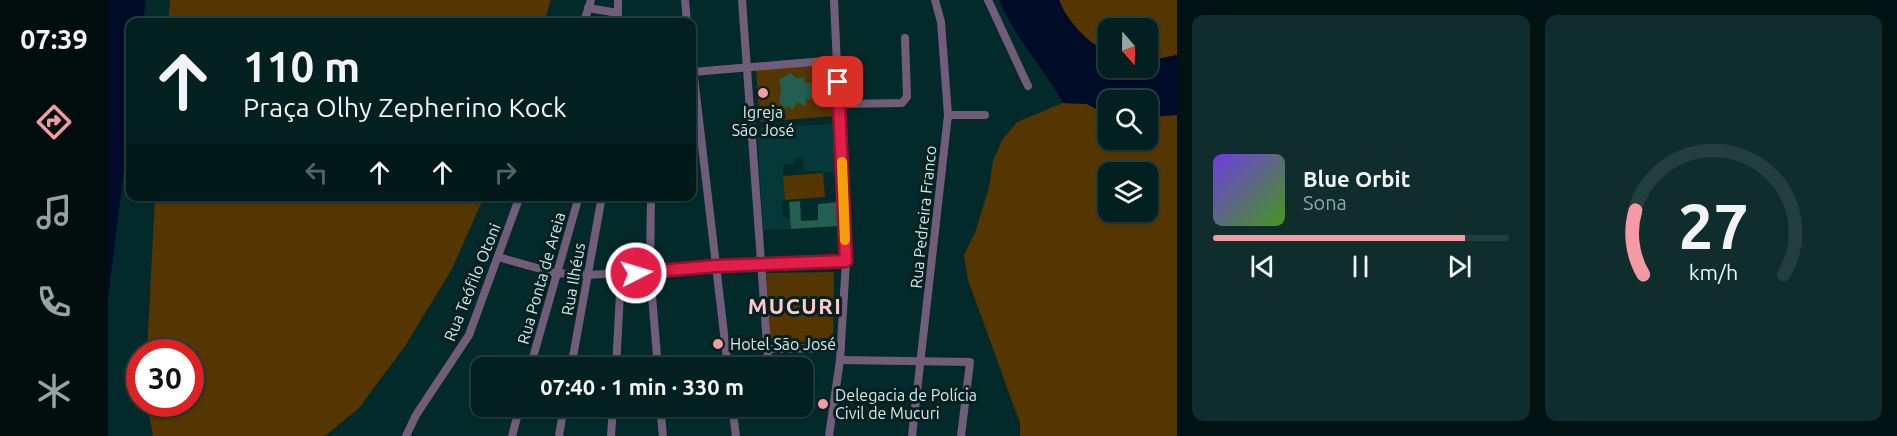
<!DOCTYPE html>
<html lang="pt">
<head>
<meta charset="utf-8">
<style>
  body { margin:0; font-family:Ubuntu,sans-serif; background:#102d2d; color:#f1f3f6; height:100vh; display:flex; flex-direction:column; font-size:22px; white-space:nowrap }
  * { box-sizing:border-box; margin:0 }
  p { font-size:20px; color:#96a3a5 }
  .icon { flex:none; width:33px; height:33px; fill:none; stroke:currentColor; stroke-width:2; stroke-linecap:round; stroke-linejoin:round }
  .map { position:relative; flex:1; overflow:hidden }
  .side { display:flex; flex-direction:column; gap:15px; padding:15px; background:#011212; width:720px }
  .side>* { flex:none }
  .hud { position:absolute; left:18px; top:18px; width:570px; height:183px; border-radius:12px; box-shadow:0 2px 4px #0004,0 0 0 2px #233e3e; background:#022020; color:#f1f3f6; overflow:hidden }
  .needle { width:39px; rotate:160deg }
  .buttons { position:absolute; left:990px; top:18px; display:grid; gap:12px }
  .buttons a { display:grid; place-items:center; width:60px; height:60px; border-radius:12px; background:#022020; box-shadow:0 2px 4px #0004,0 0 0 2px #233e3e; font-size:30px }
  .speed { position:absolute; left:18px; top:339px; display:flex; gap:12px; font-size:30px; font-weight:700; text-align:center }
  .speed>* { display:grid; place-content:center; width:78px; height:78px; border-radius:50%; background:#022020; box-shadow:0 2px 4px #0004,0 0 0 2px #233e3e; line-height:1 }
  .speed .limit { border:9px solid #d22; background:#fff; color:#111 }
  .pin { position:absolute; display:grid; place-items:center; width:51px; height:51px; color:#fff; margin:-26px; border-radius:12px; box-shadow:0 3px 9px #0006 }
  .me { position:absolute; width:66px; margin:-33px; rotate:85deg; stroke-linejoin:round; filter:drop-shadow(0 0 4px #0008) }
  .turn { display:flex; align-items:center; gap:21px; height:126px; padding:0 18px; font-size:27px }
  .turn .icon { width:78px; height:78px; stroke-width:2.5 }
  .turn b { display:block; font-size:42px; line-height:51px }
  .lanes { display:flex; align-items:center; height:57px; padding:0 18px; background:#0003; justify-content:center; gap:30px; direction:ltr }
  .lanes .off { opacity:.35 }
  .side .tile { flex:1; display:flex; flex-direction:column; justify-content:center; gap:9px; min-width:0; padding:0 21px; border-radius:12px; background:#102d2d }
  .side .dial { align-items:center; gap:0 }
  .dial svg { height:156px; overflow:visible; fill:none; stroke:#233e3e; stroke-width:7; stroke-linecap:round; text-anchor:middle }
  .dial text { fill:#f1f3f6; stroke:none }
  .song { display:flex; align-items:center; gap:18px }
  .cover { width:72px; height:72px; border-radius:9px; background:linear-gradient(135deg,hsl(260 70% 55%),hsl(100 70% 35%)) }
  .played { height:6px; border-radius:3px; background:linear-gradient(90deg,#f49aa2 85%,#233e3e 85%) }
  .keys { display:flex; justify-content:space-around; direction:ltr }
  .side .tiles { flex:1; display:grid; gap:15px; grid-template-columns:repeat(2,1fr) }
  .trip { position:absolute; left:363px; top:357px; width:342px; height:60px; border-radius:12px; background:#022020; box-shadow:0 2px 4px #0004,0 0 0 2px #233e3e; font-weight:700; line-height:60px; text-align:center }
  main { display:flex; flex:1; min-height:0 }
  .menu { display:flex; flex-direction:column; width:108px; justify-content:space-around; align-items:center; background:#010d0d; color:#96a3a5 }
  .menu .icon { width:42px; height:42px }
  .menu .active { color:#f49aa2 }
  .menu b { font-size:27px; color:#f1f3f6 }
  .map>svg:first-child { display:block }
</style>
</head>
<body>
<main>
<nav class="menu">
<b>07:39</b>
<svg class="icon active" aria-label="directions" viewBox="0 0 24 24"><path d="M12 3l9 9-9 9-9-9zM9 14v-3h6M13 9l2 2-2 2"/></svg>
<svg class="icon" aria-label="music" viewBox="0 0 24 24"><path d="M9 18V5l10-2v13"/><circle cx="6" cy="18" r="3"/><circle cx="16" cy="16" r="3"/></svg>
<svg class="icon" aria-label="phone" viewBox="0 0 24 24"><path d="M5 4h4l2 5-3 2q2 4 5 5l2-3 5 2v4C11 20 4 13 5 4z"/></svg>
<svg class="icon" aria-label="climate" viewBox="0 0 24 24"><path d="M12 3v18M4 7l16 10M4 17L20 7"/></svg>
</nav>
<div class="map">
<svg width="1069" height="436" viewBox="0 0 1069 436">
  <rect width="100%" height="100%" fill="#032a2a"/>
  <polygon fill="#053838" points="726,124 729,172 696,171 695,157 687,157 687,164 675,165 677,200 674,203 675,218 682,218 683,229 655,230 649,128"/>
  <g fill="#553600" fill-rule="evenodd">
    <polygon points="62,0 443,0 436,22 60,22"/>
    <path d="M951 0H1069V55L1040 61V28H1000V52C980 44 959 21 951 0Z"/>
    <polygon points="722,64 726,116 652,122 648,70"/>
    <path d="M955 103 979 104 1000 115V140H1040V117L1069 115V436H912V423L860 280 856 255 867 233 881 187 885 161 894 140 909 122ZM1000 172H1040V212H1000Z"/>
    <polygon points="715,173 717,197 677,200 675,176"/>
    <polygon points="47,197 47,196 376,197 344,269 297,346 251,408 217,436 45,436 39,404 82,404 82,352 39,352"/>
    <polygon points="726,272 725,341 663,343 658,273"/>
  </g>
  <g fill="#000b28">
    <polygon points="0,0 38,0 35,22 22,22 22,122 0,298"/>
    <path d="M891 0H951C959 21 980 44 1000 52V68H1040V61L1069 55V115L1040 117V100H1000V115L979 104 955 103C936 68 906 37 891 0Z"/>
  </g>
  <g fill="#225f50">
    <polygon points="682,73 690,79 696,76 697,83 717,83 718,98 698,99 698,107 689,102 684,110 680,106 678,109 671,102 673,91 671,80"/>
    <polygon points="692,201 693,221 710,220 710,204 729,202 730,226 683,229 681,202"/>
  </g>
  <g fill="none" stroke-linecap="round" stroke-linejoin="round">
    <g stroke="#715d7a" stroke-width="8">
      <polyline points="510,0 510,22"/>
      <polyline points="577,0 579,22"/>
      <polyline points="634,0 660,358"/>
      <polyline points="880,0 920,86"/>
      <polyline points="480,8 510,13"/>
      <polyline points="476,22 483,0"/>
      <polyline points="584,60 620,368"/>
      <polyline points="584,72 728,60"/>
      <polyline points="732,104 794,103 799,97 797,38"/>
      <polyline points="840,115 877,115"/>
      <polyline points="543,196 542,272 550,368"/>
      <polyline points="390,257 447,273 479,275 738,261"/>
      <polyline points="659,349 733,348"/>
      <polyline points="732,360 862,362 853,436"/>
      <polyline points="422,368 471,196"/>
      <polyline points="463,368 494,196"/>
      <polyline points="508,368 513,274"/>
      <polyline points="552,406 555,436"/>
      <polyline points="624,406 628,436"/>
      <polyline points="298,436 308,415 361,335 412,196"/>
      <polyline points="404,436 412,406"/>
      <polyline points="451,436 456,406"/>
      <polyline points="503,436 505,406"/>
      <polyline points="721,436 732,360 738,261 726,0"/>
      <polyline points="804,436 840,115 833,22 827,0"/>
    </g>
  </g>
  <g fill="none" stroke-linecap="round" stroke-linejoin="round">
    <g stroke="#92132f" stroke-width="15">
      <polyline id="route" points="528,273 608,266 738,261 730,82"/>
    </g>
    <use href="#route" stroke="#e11d48" stroke-width="10"/>
    <polyline stroke="#f59e0b" stroke-width="10" points="734,162 737,240"/>
  </g>
  <g fill="#f49aa2" stroke="#061f1f" stroke-width="2">
    <circle cx="655" cy="93" r="6"/>
    <circle cx="610" cy="344" r="6"/>
    <circle cx="715" cy="404" r="6"/>
  </g>
  <g text-anchor="middle" dominant-baseline="central" stroke-width="6" stroke-linejoin="round" paint-order="stroke">
    <g font-size="16" fill="#d2ebea" stroke="#061f1f" text-anchor="start">
      <text x="655" y="112" text-anchor="middle">Igreja<tspan x="655" dy="18">São José</tspan></text>
      <text x="622" y="344">Hotel São José</text>
      <text x="727" y="395">Delegacia de Polícia<tspan x="727" dy="18">Civil de Mucuri</tspan></text>
    </g>
    <g font-size="16" fill="#d2ebea" stroke="#061f1f">
      <text transform="translate(815 217) rotate(-84)">Rua Pedreira Franco</text>
      <text transform="translate(433 278) rotate(-74)">Rua Ponta de Areia</text>
      <text transform="translate(465 279) rotate(-80)">Rua Ilhéus</text>
      <text transform="translate(364 282) rotate(-68)">Rua Teófilo Otoni</text>
    </g>
    <g font-size="22" font-weight="bold" letter-spacing="1.5" fill="#fdc9cc" stroke="#061f1f">
      <text x="687" y="305">MUCURI</text>
    </g>
  </g>
</svg>
<div class="buttons">
<a><svg class="needle" viewBox="-14 -14 28 28"><path d="M0-13l5 13h-10z" fill="#e53935"/><path d="M0 13l5-13h-10z" fill="#96a3a5"/></svg></a>
<a><svg class="icon" aria-label="search" viewBox="0 0 24 24"><circle cx="10" cy="10" r="6"/><path d="M15 15l6 6"/></svg></a>
<a><svg class="icon" aria-label="layers" viewBox="0 0 24 24"><path d="M12 4l9 5-9 5-9-5zM3 14l9 5 9-5"/></svg></a>
</div>
<div class="speed"><div class="limit">30</div></div>
<div class="pin" style="left:730px;top:82px;background:#d93025"><svg class="icon" aria-label="arrive" viewBox="0 0 24 24"><path d="M6 21V4h12l-3 4 3 4H6"/></svg></div>
<svg class="me" style="left:528px;top:273px" viewBox="-20 -20 40 40"><circle r="17" fill="#e11d48" stroke="#fff" stroke-width="3"/><path d="M0-11L8 9 0 5-8 9z" fill="#fff"/></svg>
<div class="trip">07:40 · 1 min · 330 m</div>
<div class="hud">
<div class="turn"><svg class="icon" aria-label="ahead" viewBox="0 0 24 24"><path d="M12 20V5M6 11l6-6 6 6"/></svg><div><b>110 m</b>Praça Olhy Zepherino Kock</div></div>
<div class="lanes"><svg class="icon off" aria-label="left" viewBox="0 0 24 24"><path d="M17 20v-9H6M10 6l-5 5 5 5"/></svg><svg class="icon" aria-label="ahead" viewBox="0 0 24 24"><path d="M12 20V5M6 11l6-6 6 6"/></svg><svg class="icon" aria-label="ahead" viewBox="0 0 24 24"><path d="M12 20V5M6 11l6-6 6 6"/></svg><svg class="icon off" aria-label="right" viewBox="0 0 24 24"><path d="M7 20v-9h11M14 6l5 5-5 5"/></svg></div>
</div>
</div>
<section class="side">
<div class="tiles">
<div class="tile">
<div class="song"><i class="cover"></i><div><b>Blue Orbit</b><p>Sona</p></div></div>
<div class="played"></div>
<div class="keys"><svg class="icon" aria-label="previous" viewBox="0 0 24 24"><path d="M18 5L8 12l10 7zM5 5v14"/></svg><svg class="icon" aria-label="pause" viewBox="0 0 24 24"><path d="M8 5v14M16 5v14"/></svg><svg class="icon" aria-label="next" viewBox="0 0 24 24"><path d="M6 5l10 7-10 7zM19 5v14"/></svg></div>
</div>
<div class="tile dial"><svg viewBox="0 0 100 80">
<path d="M14 69A42 42 0 1 1 86 69"/>
<path d="M14 69A42 42 0 0 1 10 36" stroke="#f49aa2"/>
<text x="50" y="56" font-size="32" font-weight="700">27</text>
<text x="50" y="72" font-size="11">km/h</text>
</svg></div>
</div>
</section>
</main>
</body>
</html>
